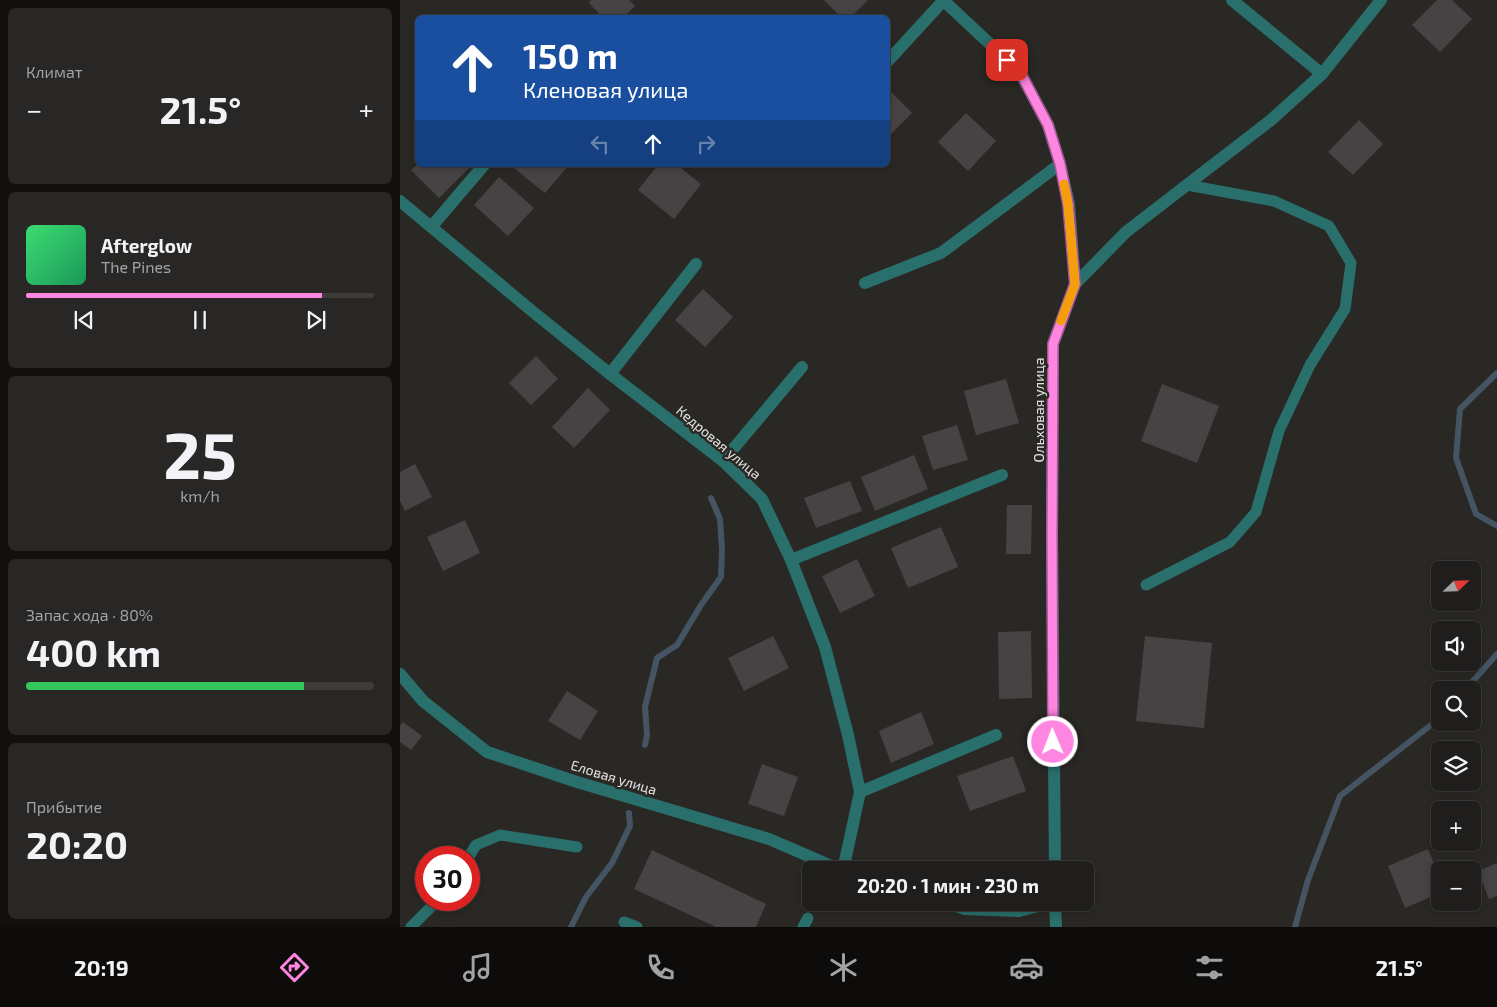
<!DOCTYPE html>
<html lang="ru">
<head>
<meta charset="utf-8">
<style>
  body { margin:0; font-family:"Exo 2",sans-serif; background:#282725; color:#f1f3f6; height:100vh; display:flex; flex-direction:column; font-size:19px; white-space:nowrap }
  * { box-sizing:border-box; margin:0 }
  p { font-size:16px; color:#a2a2a3 }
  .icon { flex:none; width:28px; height:28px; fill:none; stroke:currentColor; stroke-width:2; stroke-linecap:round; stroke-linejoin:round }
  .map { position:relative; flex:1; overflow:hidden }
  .sheet { display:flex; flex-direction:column; gap:8px; padding:8px; background:#12100f; width:400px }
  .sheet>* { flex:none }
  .top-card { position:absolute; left:15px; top:15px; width:475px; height:152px; border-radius:8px; box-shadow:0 2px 8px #0003,0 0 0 1px #3d3c3b; background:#1a4fa0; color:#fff; overflow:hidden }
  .needle { width:32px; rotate:67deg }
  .fabs { position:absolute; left:1031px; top:561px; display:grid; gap:10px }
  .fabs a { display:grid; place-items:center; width:50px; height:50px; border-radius:8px; background:#201e1c; box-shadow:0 2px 8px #0003,0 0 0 1px #3d3c3b; font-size:25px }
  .speed { position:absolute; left:15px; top:846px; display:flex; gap:10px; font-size:25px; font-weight:700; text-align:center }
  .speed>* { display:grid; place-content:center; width:65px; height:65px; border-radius:50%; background:#201e1c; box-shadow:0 2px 8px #0003,0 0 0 1px #3d3c3b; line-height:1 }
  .speed .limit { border:8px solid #d22; background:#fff; color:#111 }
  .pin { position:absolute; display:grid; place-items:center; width:42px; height:42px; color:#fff; margin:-21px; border-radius:10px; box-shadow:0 2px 8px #0006 }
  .me { position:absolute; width:55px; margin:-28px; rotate:359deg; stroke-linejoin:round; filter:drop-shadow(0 0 4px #0008) }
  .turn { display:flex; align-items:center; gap:18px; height:105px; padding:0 25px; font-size:22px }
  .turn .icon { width:65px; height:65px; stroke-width:2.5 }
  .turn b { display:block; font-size:35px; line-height:42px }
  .lanes { display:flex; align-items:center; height:48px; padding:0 25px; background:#0003; justify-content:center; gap:25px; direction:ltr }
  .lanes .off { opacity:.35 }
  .big { font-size:38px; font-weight:700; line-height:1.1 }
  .sheet .tile { flex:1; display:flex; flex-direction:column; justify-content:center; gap:8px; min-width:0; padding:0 18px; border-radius:8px; background:#282725 }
  .sheet .dial { align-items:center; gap:0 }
  .dial b { font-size:65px; line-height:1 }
  .song { display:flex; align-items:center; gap:15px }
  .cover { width:60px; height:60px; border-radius:8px; background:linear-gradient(135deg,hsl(140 70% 55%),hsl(150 70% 35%)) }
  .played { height:5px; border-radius:2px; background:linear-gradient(90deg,#fe85e0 85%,#3d3c3b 85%) }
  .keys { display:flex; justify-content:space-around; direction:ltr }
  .heat { display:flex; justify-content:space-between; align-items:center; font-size:28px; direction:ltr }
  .charge { height:8px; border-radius:4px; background:linear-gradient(90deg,#34c759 80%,#3d3c3b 0) }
  .trip { position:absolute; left:402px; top:861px; width:292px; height:50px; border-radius:8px; background:#201e1c; box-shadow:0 2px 8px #0003,0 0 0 1px #3d3c3b; font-weight:700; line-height:50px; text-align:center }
  .dock { display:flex; height:80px; justify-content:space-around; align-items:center; background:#0d0c0b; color:#a2a2a3 }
  .dock .icon { width:35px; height:35px }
  .dock .current { color:#fe85e0 }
  .dock b { font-size:22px; color:#f1f3f6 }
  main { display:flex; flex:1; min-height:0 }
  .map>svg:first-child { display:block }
</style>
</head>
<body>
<main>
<section class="sheet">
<div class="tile"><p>Климат</p>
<div class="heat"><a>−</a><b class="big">21.5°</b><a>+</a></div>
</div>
<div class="tile">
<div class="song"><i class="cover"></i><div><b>Afterglow</b><p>The Pines</p></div></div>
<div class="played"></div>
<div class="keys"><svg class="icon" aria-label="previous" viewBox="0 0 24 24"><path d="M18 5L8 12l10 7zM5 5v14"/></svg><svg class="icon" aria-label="pause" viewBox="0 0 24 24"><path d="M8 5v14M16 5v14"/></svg><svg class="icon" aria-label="next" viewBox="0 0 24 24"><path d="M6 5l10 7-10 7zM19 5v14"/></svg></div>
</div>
<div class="tile dial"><b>25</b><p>km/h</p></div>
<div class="tile"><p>Запас хода · 80%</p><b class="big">400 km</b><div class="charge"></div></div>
<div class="tile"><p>Прибытие</p><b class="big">20:20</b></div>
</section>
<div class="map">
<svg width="1097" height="927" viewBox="0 0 1097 927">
  <rect width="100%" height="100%" fill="#2a2825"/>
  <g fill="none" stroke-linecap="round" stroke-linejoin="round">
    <g stroke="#445463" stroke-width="6">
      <polyline points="1097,373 1060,409 1056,458 1076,514 1097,526"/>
      <polyline points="1065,690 1097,654"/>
      <polyline points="245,745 247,735 245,707 257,658 277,645 301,605 321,577 322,550 320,519 311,498"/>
      <polyline points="171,927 186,897 212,863 230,826 229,813"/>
      <polyline points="895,927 908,880 940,796 1040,718"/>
    </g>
  </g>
  <g fill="#464345">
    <polygon points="191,0 229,0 235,6 223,18 203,18 189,3"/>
    <polygon points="424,0 468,0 450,18 442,18"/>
    <polygon points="1037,0 1052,0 1072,19 1040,52 1012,25"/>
    <polygon points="488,89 512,113 488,137"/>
    <polygon points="566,113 596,141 568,171 538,142"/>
    <polygon points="959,120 983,144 953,175 928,152"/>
    <polygon points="18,164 18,165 72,165 39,198 11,170"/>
    <polygon points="118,165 169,165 145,193 115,169"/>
    <polygon points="258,165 277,165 301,184 274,219 238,190"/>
    <polygon points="99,177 134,208 108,236 74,205"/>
    <polygon points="303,289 333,317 305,347 275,320"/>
    <polygon points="136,356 158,379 131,405 109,383"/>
    <polygon points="606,379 619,423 576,435 564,391"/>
    <polygon points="762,384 819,406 797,463 741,441"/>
    <polygon points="188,388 210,410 174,448 152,427"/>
    <polygon points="557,425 568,460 533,470 522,436"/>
    <polygon points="514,455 528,489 475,511 461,477"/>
    <polygon points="15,464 32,497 5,511 0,501 0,472"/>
    <polygon points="450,481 462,511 416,528 404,498"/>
    <polygon points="607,505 632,505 631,554 606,554"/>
    <polygon points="65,520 80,553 43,571 27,537"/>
    <polygon points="541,527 558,567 508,588 491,548"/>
    <polygon points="457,559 475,596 440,613 422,576"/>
    <polygon points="631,631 632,698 599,699 598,632"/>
    <polygon points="373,636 389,668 344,691 328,658"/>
    <polygon points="745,636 812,643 804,728 736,721"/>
    <polygon points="167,691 198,711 180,740 148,721"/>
    <polygon points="521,712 534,744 491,763 479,731"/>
    <polygon points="3,722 22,736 11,750 0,742 0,726"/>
    <polygon points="613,756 626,791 570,811 557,776"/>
    <polygon points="362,764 398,777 384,816 348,804"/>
    <polygon points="1028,849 1040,878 1040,893 1005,908 988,866"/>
    <polygon points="252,850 366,904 356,927 316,927 234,889"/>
    <polygon points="1097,863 1097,896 1089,899 1078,871"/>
  </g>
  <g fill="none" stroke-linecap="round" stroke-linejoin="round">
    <g stroke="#296f6c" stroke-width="11">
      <polyline points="746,585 830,542 856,512 879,431 910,365 945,309 951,263 929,226 874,201 787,185"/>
      <polyline points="68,858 76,845 100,835 177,847"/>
      <polyline points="224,922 237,927"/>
      <polyline points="11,927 38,900"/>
      <polyline points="403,927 408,918"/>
    </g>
    <g stroke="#296f6c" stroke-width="12">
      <polyline points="543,0 620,72 648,125 660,164 669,204 675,284"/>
      <polyline points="832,0 922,74"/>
      <polyline points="488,61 544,0"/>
      <polyline points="0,201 132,311 210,374 323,461 362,499 391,560 425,647 448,735 460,792 443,870"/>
      <polyline points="32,226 84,165"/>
      <polyline points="465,283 541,253 660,164"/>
      <polyline points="210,374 296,264"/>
      <polyline points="323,461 402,367"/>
      <polyline points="391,560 602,475"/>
      <polyline points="0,674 23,701 87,752 177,782 369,839 441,870"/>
      <polyline points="460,792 596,735"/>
      <polyline points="655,870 652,536 653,344 675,284 726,232 871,120 922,74 981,0"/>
      <polyline points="545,902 565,909 619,911 653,902"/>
      <polyline points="655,902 656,927"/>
    </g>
  </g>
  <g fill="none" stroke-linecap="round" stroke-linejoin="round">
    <g stroke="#a55692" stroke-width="12">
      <polyline id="route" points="607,60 620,72 648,125 660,164 668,204 675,284 653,344 652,536 653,742"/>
    </g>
    <use href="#route" stroke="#fe85e0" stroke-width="9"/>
    <polyline stroke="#f59e0b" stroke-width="9" points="661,321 675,284 668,204 664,184"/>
  </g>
  <g text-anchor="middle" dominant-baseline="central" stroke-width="5" stroke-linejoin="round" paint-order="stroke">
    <g font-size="14" fill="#e4e3e1" stroke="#2a2825">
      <text transform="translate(638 410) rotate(-90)">Ольховая улица</text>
      <text transform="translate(319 442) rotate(40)">Кедровая улица</text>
      <text transform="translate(214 777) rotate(17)">Еловая улица</text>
    </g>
  </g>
</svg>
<div class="fabs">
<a><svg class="needle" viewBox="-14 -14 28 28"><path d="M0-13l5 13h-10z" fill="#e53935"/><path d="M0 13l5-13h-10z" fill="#a2a2a3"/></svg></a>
<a><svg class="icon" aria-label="sound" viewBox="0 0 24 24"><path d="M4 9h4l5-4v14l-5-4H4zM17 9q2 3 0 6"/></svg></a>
<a><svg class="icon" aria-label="search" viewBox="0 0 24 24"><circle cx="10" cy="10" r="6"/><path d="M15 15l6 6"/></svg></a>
<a><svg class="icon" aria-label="layers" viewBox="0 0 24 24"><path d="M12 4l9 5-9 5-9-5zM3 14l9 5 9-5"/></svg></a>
<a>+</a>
<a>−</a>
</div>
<div class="speed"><div class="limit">30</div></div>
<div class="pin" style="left:607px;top:60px;background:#d93025"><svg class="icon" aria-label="arrive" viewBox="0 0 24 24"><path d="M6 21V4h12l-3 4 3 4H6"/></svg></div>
<svg class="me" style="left:653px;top:742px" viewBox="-20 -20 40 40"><circle r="17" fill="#fe85e0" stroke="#fff" stroke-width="3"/><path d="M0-11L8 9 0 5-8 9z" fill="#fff"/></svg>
<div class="trip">20:20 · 1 мин · 230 m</div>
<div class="top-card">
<div class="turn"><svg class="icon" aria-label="ahead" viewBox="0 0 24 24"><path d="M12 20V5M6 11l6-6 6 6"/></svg><div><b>150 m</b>Кленовая улица</div></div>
<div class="lanes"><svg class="icon off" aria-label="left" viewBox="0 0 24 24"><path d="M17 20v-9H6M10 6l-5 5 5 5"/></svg><svg class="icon" aria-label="ahead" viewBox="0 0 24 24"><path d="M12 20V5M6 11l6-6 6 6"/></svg><svg class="icon off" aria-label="right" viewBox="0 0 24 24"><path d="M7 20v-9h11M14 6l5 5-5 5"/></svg></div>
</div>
</div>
</main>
<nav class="dock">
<b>20:19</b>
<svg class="icon current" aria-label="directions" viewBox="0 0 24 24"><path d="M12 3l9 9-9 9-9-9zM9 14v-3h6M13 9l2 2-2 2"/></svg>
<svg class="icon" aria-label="music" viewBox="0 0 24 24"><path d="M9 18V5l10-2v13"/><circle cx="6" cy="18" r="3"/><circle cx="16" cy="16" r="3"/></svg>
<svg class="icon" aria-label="phone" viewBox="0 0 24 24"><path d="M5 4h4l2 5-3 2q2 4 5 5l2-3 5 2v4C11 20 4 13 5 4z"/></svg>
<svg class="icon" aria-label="climate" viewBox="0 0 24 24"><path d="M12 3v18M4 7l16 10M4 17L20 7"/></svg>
<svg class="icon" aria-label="car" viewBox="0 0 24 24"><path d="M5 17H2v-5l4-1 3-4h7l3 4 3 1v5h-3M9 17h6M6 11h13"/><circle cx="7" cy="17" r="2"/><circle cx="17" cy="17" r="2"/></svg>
<svg class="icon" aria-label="filters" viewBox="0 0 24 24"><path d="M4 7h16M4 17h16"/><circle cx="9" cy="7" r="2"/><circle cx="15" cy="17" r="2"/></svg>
<b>21.5°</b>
</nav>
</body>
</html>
